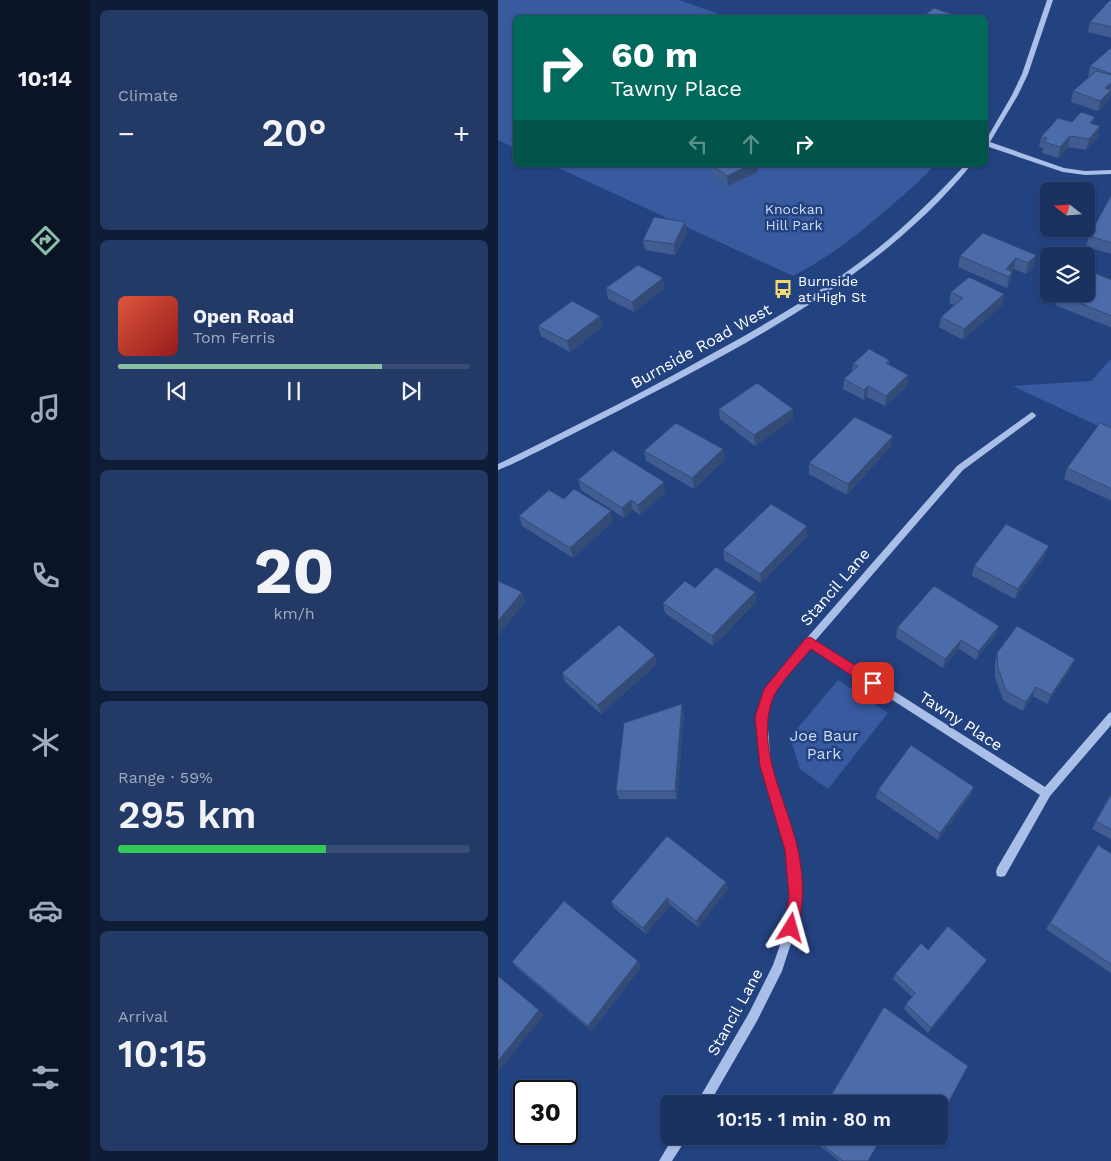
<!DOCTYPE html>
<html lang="en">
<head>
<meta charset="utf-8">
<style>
  body { margin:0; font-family:"Work Sans",sans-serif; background:#233a66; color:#f1f3f6; height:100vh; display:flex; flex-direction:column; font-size:19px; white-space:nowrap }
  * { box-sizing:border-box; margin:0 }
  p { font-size:16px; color:#9faabd }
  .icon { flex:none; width:28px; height:28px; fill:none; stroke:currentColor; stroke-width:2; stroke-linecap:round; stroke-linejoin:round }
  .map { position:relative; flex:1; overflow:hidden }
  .sheet { display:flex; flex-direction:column; gap:10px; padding:10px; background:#0e1c35; width:408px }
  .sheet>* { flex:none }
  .hud { position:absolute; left:15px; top:15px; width:475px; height:152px; border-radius:8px; box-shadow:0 1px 4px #0004,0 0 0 1px #384d75; background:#00695c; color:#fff; overflow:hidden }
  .needle { width:32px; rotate:287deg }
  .tools { position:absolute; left:542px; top:182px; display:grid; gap:10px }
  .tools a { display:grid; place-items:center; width:55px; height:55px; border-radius:8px; background:#1a3260; box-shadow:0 1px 4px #0004,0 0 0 1px #384d75; font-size:25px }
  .speed { position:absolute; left:15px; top:1080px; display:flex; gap:10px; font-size:25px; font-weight:700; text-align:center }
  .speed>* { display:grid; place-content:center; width:65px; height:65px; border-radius:50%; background:#1a3260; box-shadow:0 1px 4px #0004,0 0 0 1px #384d75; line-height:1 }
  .speed .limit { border:2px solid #111; border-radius:8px; background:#fff; color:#111 }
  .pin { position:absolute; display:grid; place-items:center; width:42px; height:42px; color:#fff; margin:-21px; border-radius:10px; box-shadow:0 2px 8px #0006 }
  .me { position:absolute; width:55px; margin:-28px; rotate:8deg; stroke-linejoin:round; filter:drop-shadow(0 0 4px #0008) }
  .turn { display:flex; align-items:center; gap:18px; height:105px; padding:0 15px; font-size:22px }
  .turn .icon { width:65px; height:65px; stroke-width:2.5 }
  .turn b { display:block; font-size:35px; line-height:42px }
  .lanes { display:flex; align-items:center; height:48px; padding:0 15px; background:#0003; justify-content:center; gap:25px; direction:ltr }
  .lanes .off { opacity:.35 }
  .big { font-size:38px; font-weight:600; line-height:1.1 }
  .sheet .widget { flex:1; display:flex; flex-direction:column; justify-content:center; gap:8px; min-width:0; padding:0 18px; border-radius:8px; background:#233a66 }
  .sheet .dial { align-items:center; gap:0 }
  .dial b { font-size:65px; line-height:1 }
  .song { display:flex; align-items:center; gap:15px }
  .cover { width:60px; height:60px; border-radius:8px; background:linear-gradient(135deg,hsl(10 70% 55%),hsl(0 70% 35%)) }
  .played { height:5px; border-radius:2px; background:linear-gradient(90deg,#8abfa5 75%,#384d75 75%) }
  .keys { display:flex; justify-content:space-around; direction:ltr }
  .heat { display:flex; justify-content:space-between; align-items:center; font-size:28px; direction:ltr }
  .charge { height:8px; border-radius:4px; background:linear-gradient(90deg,#34c759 59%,#384d75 0) }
  .trip { position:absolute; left:162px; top:1095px; width:288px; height:50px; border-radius:8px; background:#1a3260; box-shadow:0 1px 4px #0004,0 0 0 1px #384d75; font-weight:600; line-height:50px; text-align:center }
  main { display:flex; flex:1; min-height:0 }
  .menu { display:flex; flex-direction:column; width:90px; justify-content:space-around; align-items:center; background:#0a1426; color:#9faabd }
  .menu .icon { width:35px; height:35px }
  .menu .active { color:#8abfa5 }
  .menu b { font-size:22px; color:#f1f3f6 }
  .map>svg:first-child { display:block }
</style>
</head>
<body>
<main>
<nav class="menu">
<b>10:14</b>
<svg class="icon active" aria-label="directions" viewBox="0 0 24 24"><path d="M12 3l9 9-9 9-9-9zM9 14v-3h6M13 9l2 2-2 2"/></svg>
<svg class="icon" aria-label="music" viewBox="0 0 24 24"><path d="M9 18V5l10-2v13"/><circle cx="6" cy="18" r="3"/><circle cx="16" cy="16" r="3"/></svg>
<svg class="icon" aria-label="phone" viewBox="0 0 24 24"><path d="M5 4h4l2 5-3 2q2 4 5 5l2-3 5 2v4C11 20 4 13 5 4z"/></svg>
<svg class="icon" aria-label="climate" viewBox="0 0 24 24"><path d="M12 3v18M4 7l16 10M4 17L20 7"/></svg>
<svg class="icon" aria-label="car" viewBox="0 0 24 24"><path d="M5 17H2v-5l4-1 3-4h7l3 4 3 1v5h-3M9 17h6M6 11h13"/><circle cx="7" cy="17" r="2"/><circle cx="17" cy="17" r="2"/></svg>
<svg class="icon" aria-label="filters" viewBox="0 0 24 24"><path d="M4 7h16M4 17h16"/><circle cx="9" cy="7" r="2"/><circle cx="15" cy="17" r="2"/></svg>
</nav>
<section class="sheet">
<div class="widget"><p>Climate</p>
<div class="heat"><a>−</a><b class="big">20°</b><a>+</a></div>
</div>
<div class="widget">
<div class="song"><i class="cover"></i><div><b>Open Road</b><p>Tom Ferris</p></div></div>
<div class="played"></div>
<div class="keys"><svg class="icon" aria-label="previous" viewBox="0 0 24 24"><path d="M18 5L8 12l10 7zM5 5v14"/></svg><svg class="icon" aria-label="pause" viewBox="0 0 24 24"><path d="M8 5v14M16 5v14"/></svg><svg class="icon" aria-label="next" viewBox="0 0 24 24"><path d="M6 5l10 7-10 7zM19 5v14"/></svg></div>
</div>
<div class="widget dial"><b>20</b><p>km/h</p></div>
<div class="widget"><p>Range · 59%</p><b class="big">295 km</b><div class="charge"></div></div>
<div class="widget"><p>Arrival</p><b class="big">10:15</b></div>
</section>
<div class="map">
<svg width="614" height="1161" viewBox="0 0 614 1161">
  <rect width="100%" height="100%" fill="#234280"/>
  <g fill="#385a9e">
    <polygon points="0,0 181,0 230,17 18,18 17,148 0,140"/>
    <path d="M54 165H436C424 180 409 192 394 205 363 232 332 257 295 276Z"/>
    <polygon points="613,359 613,432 515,386 593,381"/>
    <polygon points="340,680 390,713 330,789 302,769 292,737"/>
  </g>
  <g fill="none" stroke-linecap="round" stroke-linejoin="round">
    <g fill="#aabfe7" fill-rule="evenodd">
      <polygon points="549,0 555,0 530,74 520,95 492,142 566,168 587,171 614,170 614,174 587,175 565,172 488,146 488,140 514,95 524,74"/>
      <path d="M467 165H473C384 275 246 346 122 410 95 424 68 437 41 451 28 457 14 465 0 470V464C74 428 148 391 219 351 275 320 330 288 379 249 411 223 439 195 467 165Z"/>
      <polygon points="534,412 538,415 537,417 465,470 317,641 547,787 611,713 614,712 614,724 552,796 507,876 503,877 499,876 498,872 499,868 542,795 312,647 274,695 269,717 273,766 298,850 303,897 298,928 284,971 259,1021 211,1104 198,1104 251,1013 275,965 288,928 293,897 288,850 263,766 260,742 259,717 267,690 308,639 459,466"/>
      <polygon points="176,1136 190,1136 174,1161 161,1161"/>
    </g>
  </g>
  <g fill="#405c91">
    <polygon points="614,0 614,38 590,32 592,22"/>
    <polygon points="614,47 614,93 613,93 611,100 600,111 573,102 575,91 591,77 590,77 592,66"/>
    <polygon points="574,122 596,124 600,137 588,150 570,147 560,158 544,153 545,148 541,147 543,137"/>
    <polygon points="213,165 260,165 260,172 230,186 214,175"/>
    <polygon points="614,194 614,254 588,247 591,236"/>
    <polygon points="189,232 177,255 147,250 145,240"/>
    <polygon points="485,233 536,266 528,274 516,269 514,271 512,282 509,288 460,267 462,256"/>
    <polygon points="614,280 614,328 557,305 559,294"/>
    <polygon points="108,288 167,288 136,312 110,299"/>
    <polygon points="453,292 506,294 504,305 465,340 441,327 443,317 456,305 451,303"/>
    <polygon points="102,316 105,327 72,352 43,336 40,326"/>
    <polygon points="391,360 391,365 410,375 409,386 387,406 369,397 366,400 345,389 346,379 354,371 355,364"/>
    <polygon points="221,409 295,419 257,446 222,419"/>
    <polygon points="614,428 614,501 566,479 569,468"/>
    <polygon points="395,436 393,446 349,495 311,474 311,463"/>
    <polygon points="225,449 226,460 196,489 148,461 146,451"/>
    <polygon points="80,480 168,492 142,515 135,510 126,518 83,490"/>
    <polygon points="66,499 115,521 75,558 24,526 21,516"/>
    <polygon points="309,536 263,583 226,560 225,550"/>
    <polygon points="548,555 517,599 474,576 476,566"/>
    <polygon points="197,588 257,592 258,602 215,646 167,613 165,603"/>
    <polygon points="501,626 498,635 478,660 461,649 445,668 398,638 399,628"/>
    <polygon points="499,653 573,668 549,704 535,696 525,711 505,700 497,677 497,662"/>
    <polygon points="159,664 103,714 67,682 64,673"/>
    <polygon points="186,713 179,799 121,799 118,791"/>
    <polygon points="380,790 473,795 440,840 378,798"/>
    <polygon points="614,793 614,840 594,829 608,802"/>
    <polygon points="595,852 614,854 614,974 548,929"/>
    <polygon points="228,882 230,889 200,927 172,905 148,934 116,908 113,902"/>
    <polygon points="430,950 485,966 430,1033 406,1009 408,1004 414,997 395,979 397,974"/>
    <polygon points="140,961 143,967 94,1031 19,968 14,962"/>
    <polygon points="310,1136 384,1136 370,1161 341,1161 310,1137"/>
  </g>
  <g fill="#344b76">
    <polygon points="614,82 611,92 613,90 611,100 600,111 602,101 607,88"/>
    <polygon points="597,117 595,127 592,123"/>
    <polygon points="602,126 600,137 588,150 591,139"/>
    <polygon points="572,136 570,147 560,158 562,147"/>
    <polygon points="252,165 260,165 260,172 230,186 229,176"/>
    <polygon points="187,222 189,232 177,255 176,244"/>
    <polygon points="538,255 536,266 528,274 530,263"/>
    <polygon points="518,258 516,269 509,276 508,269"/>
    <polygon points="514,272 512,282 509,288 511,277"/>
    <polygon points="165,278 167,288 136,312 134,302"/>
    <polygon points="506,294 504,305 465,340 466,329"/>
    <polygon points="102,316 105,327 72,352 69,341"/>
    <polygon points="410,375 409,386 387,406 388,396"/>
    <polygon points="370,386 369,397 366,400 366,390"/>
    <polygon points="295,409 295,419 257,446 256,435"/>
    <polygon points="395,436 393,446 349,495 350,484"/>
    <polygon points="225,449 226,460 196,489 194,478"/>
    <polygon points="166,482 168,492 142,515 140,505"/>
    <polygon points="133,500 135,510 126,518 124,508"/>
    <polygon points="113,511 115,521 75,558 72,548"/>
    <polygon points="309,526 309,536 263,583 262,574"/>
    <polygon points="551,546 548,555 517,599 520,589"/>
    <polygon points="24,592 28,601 0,636 0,621"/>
    <polygon points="257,592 258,602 215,646 214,636"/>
    <polygon points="501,626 498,635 478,660 481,651"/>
    <polygon points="463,640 461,649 445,668 447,659"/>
    <polygon points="157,655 159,664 103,714 100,705"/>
    <polygon points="577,659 573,668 549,704 553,695"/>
    <polygon points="538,687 535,696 525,711 528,702"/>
    <polygon points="184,704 186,713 179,799 177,791"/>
    <polygon points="476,787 473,795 440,840 442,833"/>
    <polygon points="228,882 230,889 200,927 198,921"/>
    <polygon points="169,898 172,905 148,934 145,928"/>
    <polygon points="489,960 485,966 430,1033 433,1028"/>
    <polygon points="140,961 143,967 94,1031 90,1026"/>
    <polygon points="41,1010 46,1015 0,1072 0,1061"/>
  </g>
  <g fill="#4b6ba9" stroke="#344b76">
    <polygon points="612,0 614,0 614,27 592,22"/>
    <polygon points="436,8 464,18 423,18"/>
    <polygon points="614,47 614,74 592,66"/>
    <polygon points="598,71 614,75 614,82 607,88 613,90 602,101 575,91"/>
    <polygon points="583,112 597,117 592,123 602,126 591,139 572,136 562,147 546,142 549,138 543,137 560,118 574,122"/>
    <polygon points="214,165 252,165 229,176"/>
    <polygon points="614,194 614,243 591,236"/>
    <polygon points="156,217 187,222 176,244 145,240"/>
    <polygon points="485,233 538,255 530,263 518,258 508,269 514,272 511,277 462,256"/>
    <polygon points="140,265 165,278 134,302 108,288"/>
    <polygon points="589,270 614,280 614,316 559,294 589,294"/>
    <polygon points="471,277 506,294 466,329 443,317 465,298 453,292"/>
    <polygon points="74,301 102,316 69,341 40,326"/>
    <polygon points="371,349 391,360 388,363 410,375 388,396 370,386 366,390 346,379 360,366 355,364"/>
    <polygon points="259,383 295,409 256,435 221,409"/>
    <polygon points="357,417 395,436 350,484 311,463"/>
    <polygon points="178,423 225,449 194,478 146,451"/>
    <polygon points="602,423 614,428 614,489 569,468"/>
    <polygon points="115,450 166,482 140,505 133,500 124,508 80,480"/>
    <polygon points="76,489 113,511 72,548 21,516 51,490 66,499"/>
    <polygon points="273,504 309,526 262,574 225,550"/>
    <polygon points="508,524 551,546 520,589 476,566"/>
    <polygon points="218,567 257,592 214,636 165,603 187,581 197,588"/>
    <polygon points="0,581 24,592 0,621"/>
    <polygon points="436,586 501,626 481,651 463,640 447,659 399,628"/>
    <polygon points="121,625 157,655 100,705 64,673"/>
    <polygon points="519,626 577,659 553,695 538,687 528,702 508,691 500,668 499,653"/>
    <polygon points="184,704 177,791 118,791 126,723"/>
    <polygon points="413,745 476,787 442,833 380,790"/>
    <polygon points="614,793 614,830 598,821"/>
    <polygon points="169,836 228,882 198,921 169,898 145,928 113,902"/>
    <polygon points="600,845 614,854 614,965 552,923"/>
    <polygon points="66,901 140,961 90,1026 14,962"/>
    <polygon points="450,926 489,960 433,1028 408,1004 417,993 397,974 423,943 430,950"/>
    <polygon points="0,976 41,1010 0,1061"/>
    <polygon points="386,1007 470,1066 441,1120 441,1104 328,1104"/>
    <polygon points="313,1136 384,1136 370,1161 345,1161"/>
  </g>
  <path fill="#e11d48" stroke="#92132f" d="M312 637 379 679 381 683 379 686 375 688 370 686 313 649C303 661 280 685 275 698 256 748 290 802 300 850 304 869 306 891 303 911 302 919 301 926 298 933L293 935 288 933 286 928 291 896 287 850 262 766 257 717 266 689 307 639Z"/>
  <defs>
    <g id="bus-bare" transform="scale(1.5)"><path d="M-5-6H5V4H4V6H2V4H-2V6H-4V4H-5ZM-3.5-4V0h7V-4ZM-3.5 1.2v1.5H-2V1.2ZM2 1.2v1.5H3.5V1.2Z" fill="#f2d96d" stroke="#234280" stroke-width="2.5" paint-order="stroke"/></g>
  </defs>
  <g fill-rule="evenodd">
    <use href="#bus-bare" x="285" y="289"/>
  </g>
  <g text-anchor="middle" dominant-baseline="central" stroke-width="5" stroke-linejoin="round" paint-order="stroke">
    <g font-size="14" fill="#cddbf5" stroke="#234280">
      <text x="296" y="209">Knockan<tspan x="296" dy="16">Hill Park</tspan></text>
    </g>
    <g font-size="14" fill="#fff" stroke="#234280" text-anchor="start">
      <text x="300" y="281">Burnside<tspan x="300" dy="16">at High St</tspan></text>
    </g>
    <g font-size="16" fill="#fff" stroke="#234280">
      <text transform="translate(203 346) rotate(-29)">Burnside Road West</text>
      <text transform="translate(337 587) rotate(-49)">Stancil Lane</text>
      <text transform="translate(463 721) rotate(33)">Tawny Place</text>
      <text transform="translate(237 1012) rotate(-61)">Stancil Lane</text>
    </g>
    <g font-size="16" fill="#cddbf5" stroke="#234280">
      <text x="326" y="735">Joe Baur<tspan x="326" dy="18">Park</tspan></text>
    </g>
  </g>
</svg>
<div class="tools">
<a><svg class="needle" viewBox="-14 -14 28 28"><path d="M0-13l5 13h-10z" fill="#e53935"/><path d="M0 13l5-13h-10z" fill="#9faabd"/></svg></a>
<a><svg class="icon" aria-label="layers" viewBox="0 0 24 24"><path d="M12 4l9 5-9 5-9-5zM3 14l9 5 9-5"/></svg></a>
</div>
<div class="speed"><div class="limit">30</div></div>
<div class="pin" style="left:375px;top:683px;background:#d93025"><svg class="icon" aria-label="arrive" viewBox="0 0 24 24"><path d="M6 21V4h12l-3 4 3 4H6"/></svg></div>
<svg class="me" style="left:293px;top:928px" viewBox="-20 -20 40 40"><path d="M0-17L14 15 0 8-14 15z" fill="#e11d48" stroke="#fff" stroke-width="4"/></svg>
<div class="trip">10:15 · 1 min · 80 m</div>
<div class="hud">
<div class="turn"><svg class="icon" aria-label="right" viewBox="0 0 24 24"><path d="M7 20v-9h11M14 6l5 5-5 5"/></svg><div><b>60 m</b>Tawny Place</div></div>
<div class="lanes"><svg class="icon off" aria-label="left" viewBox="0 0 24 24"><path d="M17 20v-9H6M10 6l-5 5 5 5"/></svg><svg class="icon off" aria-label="ahead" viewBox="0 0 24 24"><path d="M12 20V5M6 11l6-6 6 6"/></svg><svg class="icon" aria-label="right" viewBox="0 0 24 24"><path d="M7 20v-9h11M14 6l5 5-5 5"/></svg></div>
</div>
</div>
</main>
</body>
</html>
